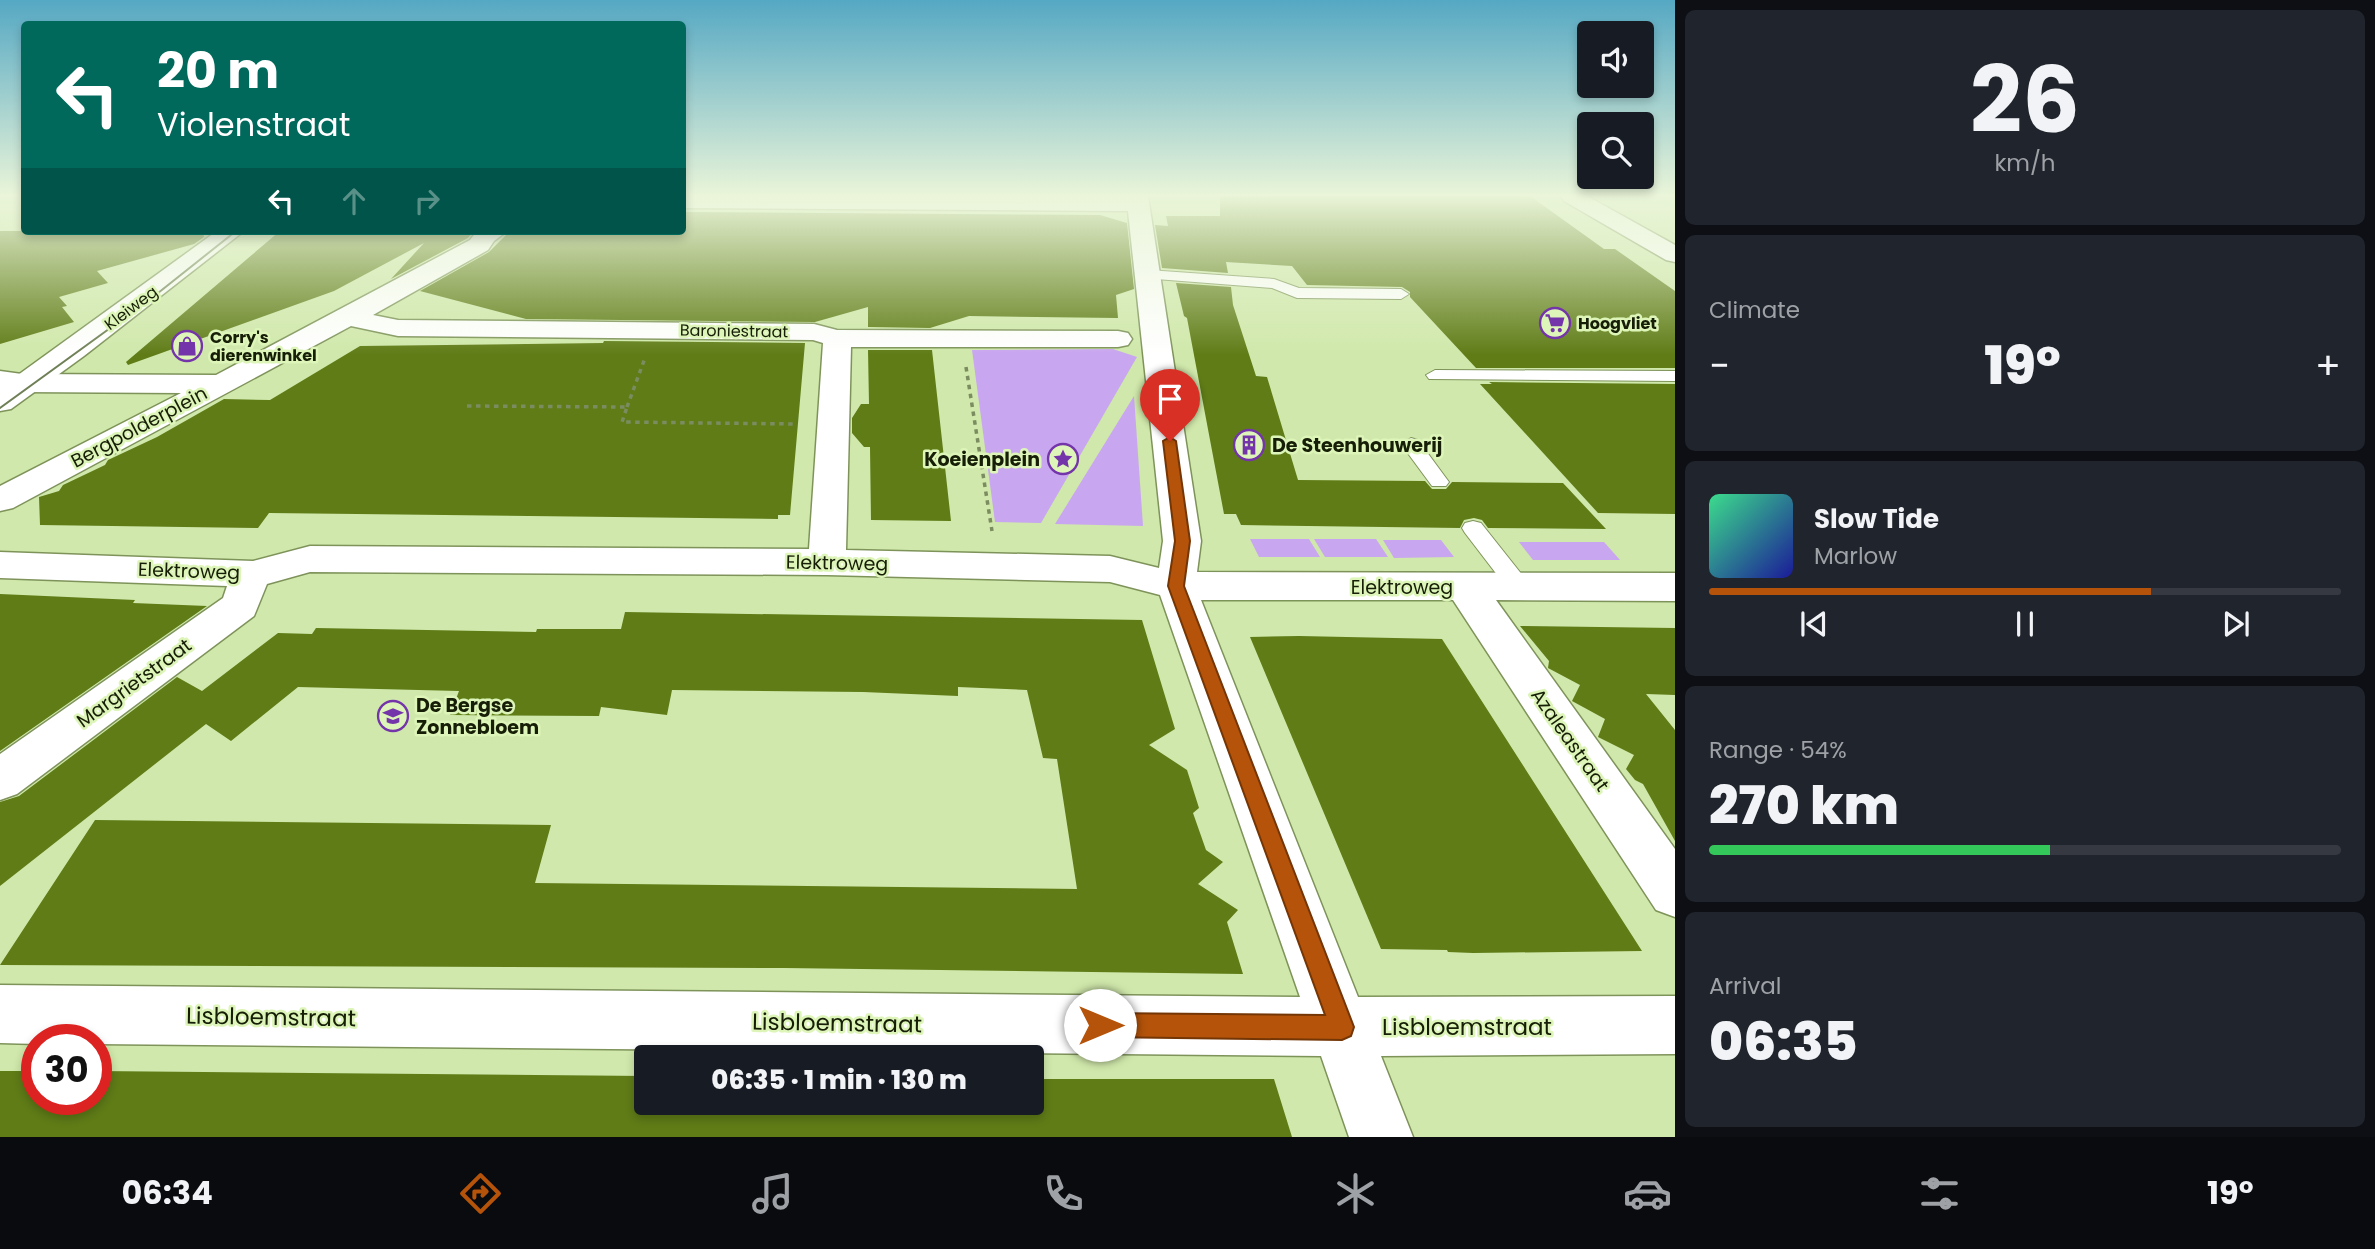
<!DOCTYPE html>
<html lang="en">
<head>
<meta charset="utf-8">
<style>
  body { margin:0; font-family:Poppins,sans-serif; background:#20242c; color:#f1f3f6; height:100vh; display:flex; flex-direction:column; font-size:26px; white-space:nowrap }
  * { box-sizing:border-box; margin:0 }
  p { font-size:23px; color:#9ea1a6 }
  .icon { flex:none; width:38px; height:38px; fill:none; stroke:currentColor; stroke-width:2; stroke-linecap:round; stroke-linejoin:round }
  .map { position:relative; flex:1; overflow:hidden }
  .details { display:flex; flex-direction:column; gap:10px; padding:10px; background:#0d0f14; width:700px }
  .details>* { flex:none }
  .banner { position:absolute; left:21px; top:21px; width:665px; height:214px; border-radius:7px; box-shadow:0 4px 10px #0003; background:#00695c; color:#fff; overflow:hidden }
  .fabs { position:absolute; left:1577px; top:21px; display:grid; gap:14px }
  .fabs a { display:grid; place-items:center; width:77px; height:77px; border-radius:7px; background:#171b24; box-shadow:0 4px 10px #0003; font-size:35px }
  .speed { position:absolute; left:21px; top:1024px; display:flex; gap:14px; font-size:35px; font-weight:700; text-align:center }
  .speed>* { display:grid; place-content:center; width:91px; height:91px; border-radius:50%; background:#171b24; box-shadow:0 4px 10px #0003; line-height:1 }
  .speed .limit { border:10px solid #d22; background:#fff; color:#111 }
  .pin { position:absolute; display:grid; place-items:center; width:60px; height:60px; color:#fff; margin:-72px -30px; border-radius:50% 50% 50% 0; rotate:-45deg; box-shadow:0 0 7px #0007 }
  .pin .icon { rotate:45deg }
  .me { position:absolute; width:77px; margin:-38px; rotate:90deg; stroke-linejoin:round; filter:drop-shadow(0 0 5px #0008) }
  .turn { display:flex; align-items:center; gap:24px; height:147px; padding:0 21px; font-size:32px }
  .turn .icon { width:91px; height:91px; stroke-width:2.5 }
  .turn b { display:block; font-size:49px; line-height:60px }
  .lanes { display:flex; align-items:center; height:66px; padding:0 21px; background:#0003; justify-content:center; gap:35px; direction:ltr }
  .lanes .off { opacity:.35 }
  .big { font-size:52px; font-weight:800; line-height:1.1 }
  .details .card { flex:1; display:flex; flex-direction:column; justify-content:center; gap:10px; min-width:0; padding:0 24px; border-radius:10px; background:#20242c }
  .details .dial { align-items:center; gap:0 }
  .dial b { font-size:91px; line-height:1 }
  .song { display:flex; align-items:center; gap:21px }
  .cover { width:84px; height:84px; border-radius:10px; background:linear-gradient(135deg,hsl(150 70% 55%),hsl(240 70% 35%)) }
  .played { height:7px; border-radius:4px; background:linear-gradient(90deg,#b45309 70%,#363941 70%) }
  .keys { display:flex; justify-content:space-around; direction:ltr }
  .heat { display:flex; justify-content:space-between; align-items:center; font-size:38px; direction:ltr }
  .charge { height:10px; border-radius:5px; background:linear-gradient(90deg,#34c759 54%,#363941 0) }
  .trip { position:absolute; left:634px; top:1045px; width:410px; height:70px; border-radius:7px; background:#171b24; box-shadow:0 4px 10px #0003; font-weight:800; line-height:70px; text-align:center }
  .dock { display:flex; height:112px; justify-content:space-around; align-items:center; background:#090b0e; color:#9ea1a6 }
  .dock .icon { width:49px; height:49px }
  .dock .selected { color:#b45309 }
  .dock b { font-size:32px; color:#f1f3f6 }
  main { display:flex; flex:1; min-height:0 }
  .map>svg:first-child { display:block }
</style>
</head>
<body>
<main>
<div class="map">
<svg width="1675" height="1137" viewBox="0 0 1675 1137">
  <rect width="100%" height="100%" fill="#d0e8ab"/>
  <g fill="#c8a6f0">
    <polygon points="1113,349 1137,357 1041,523 995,522 972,350"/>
    <polygon points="1134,396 1143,526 1055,524"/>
    <polygon points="1250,539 1309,539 1320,557 1259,557"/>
    <polygon points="1314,539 1376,539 1388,557 1325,557"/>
    <polygon points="1383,540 1441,540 1454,557 1394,558"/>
    <polygon points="1519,542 1604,542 1620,560 1533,560"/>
  </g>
  <g fill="#5f7c17">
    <polygon points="1220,196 1530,196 1604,249 1615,249 1675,291 1675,368 1476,368 1410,297 1410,292 1402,287 1307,285 1292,266 1226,262 1228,273 1162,268 1155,225 1168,226 1166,216 1220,216"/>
    <polygon points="682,212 1100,215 1127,223 1134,289 1116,295 1118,318 969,316 930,328 868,327 868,307 815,322 526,319 420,291 489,252 510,231 682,231"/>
    <polygon points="0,231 203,231 204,237 194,244 97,271 108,283 59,297 67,306 62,307 74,322 0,344"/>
    <polygon points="280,231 474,231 468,238 391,279 424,243 334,291 128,365 126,362"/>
    <polygon points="1176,283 1231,287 1233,305 1256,376 1267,377 1298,480 1425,481 1432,489 1446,489 1452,482 1563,483 1606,529 1488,528 1482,520 1474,518 1464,520 1460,528 1241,525 1236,514 1224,514 1187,318 1184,316"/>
    <polygon points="604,341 805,343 790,515 778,515 778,519 269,513 258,528 40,525 39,497 59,491 63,485 105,465 108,460 157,437 224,399 270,400 360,346 603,343"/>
    <polygon points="868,350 932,350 951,521 871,520 870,447 864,447 852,433 852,418 861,404 869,404"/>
    <polygon points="1489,382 1675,384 1675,514 1598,513 1480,384 1492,384"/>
    <polygon points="0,594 135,600 133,603 207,606 0,751"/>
    <polygon points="625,612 1142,620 1175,729 1149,745 1187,770 1199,808 1193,813 1206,850 1223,862 1198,884 1238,910 1227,922 1243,974 784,968 0,965 95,820 551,825 535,883 1077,889 1057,759 1043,758 1027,690 958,687 958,696 863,692 672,690 667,715 601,707 599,716 450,715 459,691 298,687 231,741 206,724 0,886 0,802 19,796 177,677 202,691 278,633 312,634 316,628 536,632 537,629 621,629"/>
    <polygon points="1520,626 1675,628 1675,695 1646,694 1675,730 1675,841 1643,784 1635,780 1626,769 1634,755 1598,737 1605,719 1572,701 1580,685 1548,668 1549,661"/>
    <polygon points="1299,636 1442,639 1642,951 1473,953 1448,952 1447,950 1381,949 1250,637"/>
    <polygon points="0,1071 37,1071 37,1099 96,1099 96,1071 646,1076 646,1102 1031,1102 1031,1079 1274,1079 1292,1137 0,1137"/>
  </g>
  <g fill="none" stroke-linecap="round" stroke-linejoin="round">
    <g stroke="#7e935a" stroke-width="2">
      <g id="lane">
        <polygon points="1148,270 1274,279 1299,288 1401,289 1409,294 1401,299 1297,298 1272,288 1143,278 1140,275 1143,272"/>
        <polygon points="1435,370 1675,371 1675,381 1429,379 1426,375"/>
        <polygon points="1411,438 1418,440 1446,478 1449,482 1446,486 1432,486 1401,444"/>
        <polygon points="1473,521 1481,523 1527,581 1531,587 1527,593 1519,595 1511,593 1465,533 1462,528 1465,523"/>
      </g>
    </g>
    <g stroke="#7e935a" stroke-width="3">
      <g id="street">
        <polygon points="682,196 1148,196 1201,541 1197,572 1675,573 1675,601 1496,600 1675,849 1675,917 1656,910 1453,600 1201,600 1358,997 1675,996 1675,1054 1381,1056 1413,1137 1349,1137 1321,1056 96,1044 96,1040 37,1040 37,1044 0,1043 0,985 1300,997 1160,595 1110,582 827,575 310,572 267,584 254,616 17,794 0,800 0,754 223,598 227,586 0,578 0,552 253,561 310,546 809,549 823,343 813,340 398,336 351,326 13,508 0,511 0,486 181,393 22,392 0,389 0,371 22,374 216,375 470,240 477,231 507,231 494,241 488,250 373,315 398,320 814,324 837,330 1118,331 1128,333 1132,339 1128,345 1118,347 851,347 846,550 1110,556 1159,568 1163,541 1128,211 682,208"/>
        <polygon points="1561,196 1587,196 1675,245 1675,262 1666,260 1564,201"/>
      </g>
    </g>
    <g stroke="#7e935a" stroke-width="3">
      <polygon id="secondary" points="217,231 244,231 84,356 11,409 0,411 0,388"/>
    </g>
    <g stroke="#7b8c60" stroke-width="3.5" stroke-dasharray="4.5 4.5" stroke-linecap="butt">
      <polyline points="966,367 992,531"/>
      <polyline points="467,406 627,407 622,422 796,424"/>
      <polyline points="627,407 645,358"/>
    </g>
    <use href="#lane" fill="#fff" fill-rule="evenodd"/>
    <use href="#street" fill="#fff" fill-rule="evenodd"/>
    <use href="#secondary" fill="#fff" fill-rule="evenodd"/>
    <polyline stroke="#6f7f56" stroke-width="2" points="0,408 153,297 236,231"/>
  </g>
  <linearGradient id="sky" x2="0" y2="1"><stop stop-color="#55a8c3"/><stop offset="0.55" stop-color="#eaf5d9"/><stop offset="1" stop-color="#eaf5d9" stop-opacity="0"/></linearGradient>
  <rect width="1675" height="355" fill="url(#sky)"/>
  <polygon fill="#b45309" stroke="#753606" stroke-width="2" points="1170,437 1176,441 1190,541 1184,586 1354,1027 1351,1036 1342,1040 1100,1037 1091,1034 1087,1025 1091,1017 1100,1013 1325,1015 1168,586 1175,541 1163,441"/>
  <defs>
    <g id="supermarket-ring" transform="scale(1.575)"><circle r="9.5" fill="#ddf5b8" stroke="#7535aa" stroke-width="1.5"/><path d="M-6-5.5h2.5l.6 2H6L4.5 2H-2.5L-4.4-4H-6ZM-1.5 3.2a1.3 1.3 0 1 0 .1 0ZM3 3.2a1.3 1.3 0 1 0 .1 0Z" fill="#7535aa"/></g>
    <g id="shop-ring" transform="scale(1.575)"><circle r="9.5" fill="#ddf5b8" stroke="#7535aa" stroke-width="1.5"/><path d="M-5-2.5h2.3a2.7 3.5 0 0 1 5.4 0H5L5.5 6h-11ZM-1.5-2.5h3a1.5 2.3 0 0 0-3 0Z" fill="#7535aa"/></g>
    <g id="building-ring" transform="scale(1.575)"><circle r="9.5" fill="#ddf5b8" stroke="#7535aa" stroke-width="1.5"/><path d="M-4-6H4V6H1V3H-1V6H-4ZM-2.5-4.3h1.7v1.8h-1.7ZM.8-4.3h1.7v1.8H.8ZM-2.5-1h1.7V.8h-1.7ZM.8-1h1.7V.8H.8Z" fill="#7535aa"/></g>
    <g id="sight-ring" transform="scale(1.575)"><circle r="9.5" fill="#ddf5b8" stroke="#7535aa" stroke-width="1.5"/><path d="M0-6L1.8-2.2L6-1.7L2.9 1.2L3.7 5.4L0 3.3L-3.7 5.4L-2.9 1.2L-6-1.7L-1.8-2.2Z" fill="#7535aa"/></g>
    <g id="school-ring" transform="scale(1.575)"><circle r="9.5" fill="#ddf5b8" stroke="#7535aa" stroke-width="1.5"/><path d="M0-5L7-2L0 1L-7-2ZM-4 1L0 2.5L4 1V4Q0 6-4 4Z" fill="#7535aa"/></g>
  </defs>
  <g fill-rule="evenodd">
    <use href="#supermarket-ring" x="1555" y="323"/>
    <use href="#shop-ring" x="187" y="346"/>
    <use href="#building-ring" x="1249" y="445"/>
    <use href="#sight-ring" x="1063" y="459"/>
    <use href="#school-ring" x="393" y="716"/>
  </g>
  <g text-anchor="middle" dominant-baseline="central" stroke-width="5" stroke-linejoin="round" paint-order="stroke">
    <g font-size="16" fill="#161e07" stroke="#ddf5b8">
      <text transform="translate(131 308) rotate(-37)">Kleiweg</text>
      <text transform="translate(734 331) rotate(1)">Baroniestraat</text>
    </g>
    <g font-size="16" font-weight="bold" fill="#161e07" stroke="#ddf5b8" text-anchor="start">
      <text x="1578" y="323">Hoogvliet</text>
      <text x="210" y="337">Corry's<tspan x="210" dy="18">dierenwinkel</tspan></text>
    </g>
    <g font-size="19" fill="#161e07" stroke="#ddf5b8">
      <text transform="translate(139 427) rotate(-28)">Bergpolderplein</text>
      <text transform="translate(837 563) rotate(1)">Elektroweg</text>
      <text transform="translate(189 571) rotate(2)">Elektroweg</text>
      <text x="1402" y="587">Elektroweg</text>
      <text transform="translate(134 683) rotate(-36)">Margrietstraat</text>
      <text transform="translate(1570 740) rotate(55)">Azaleastraat</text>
    </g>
    <g font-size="19" font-weight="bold" fill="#161e07" stroke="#ddf5b8" text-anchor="start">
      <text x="1272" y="445">De Steenhouwerij</text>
      <text x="1040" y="459" text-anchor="end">Koeienplein</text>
      <text x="416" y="705">De Bergse<tspan x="416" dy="22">Zonnebloem</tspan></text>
    </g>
    <g font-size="23" fill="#161e07" stroke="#ddf5b8">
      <text transform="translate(271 1017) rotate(1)">Lisbloemstraat</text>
      <text transform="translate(837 1023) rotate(1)">Lisbloemstraat</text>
      <text x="1467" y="1027">Lisbloemstraat</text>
    </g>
  </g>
</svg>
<div class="fabs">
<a><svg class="icon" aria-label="sound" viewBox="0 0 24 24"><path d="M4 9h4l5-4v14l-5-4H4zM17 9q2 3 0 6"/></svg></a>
<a><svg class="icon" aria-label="search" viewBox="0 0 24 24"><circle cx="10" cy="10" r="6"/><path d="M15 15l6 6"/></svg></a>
</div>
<div class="speed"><div class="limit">30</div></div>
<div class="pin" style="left:1170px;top:441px;background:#d93025"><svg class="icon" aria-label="arrive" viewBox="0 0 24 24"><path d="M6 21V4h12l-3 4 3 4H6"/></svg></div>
<svg class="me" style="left:1100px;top:1025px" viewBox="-20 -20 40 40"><circle r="19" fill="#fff"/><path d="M0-13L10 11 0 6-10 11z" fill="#b45309"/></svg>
<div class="trip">06:35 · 1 min · 130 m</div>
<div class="banner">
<div class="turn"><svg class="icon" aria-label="left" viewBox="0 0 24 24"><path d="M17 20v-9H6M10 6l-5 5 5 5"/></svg><div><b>20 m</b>Violenstraat</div></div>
<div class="lanes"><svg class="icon" aria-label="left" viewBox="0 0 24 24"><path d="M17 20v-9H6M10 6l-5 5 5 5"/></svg><svg class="icon off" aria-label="ahead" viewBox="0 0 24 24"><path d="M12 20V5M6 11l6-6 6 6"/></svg><svg class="icon off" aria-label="right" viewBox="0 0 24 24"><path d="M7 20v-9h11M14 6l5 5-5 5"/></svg></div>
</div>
</div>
<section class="details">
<div class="card dial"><b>26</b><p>km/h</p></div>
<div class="card"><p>Climate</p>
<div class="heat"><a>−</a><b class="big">19°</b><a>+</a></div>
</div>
<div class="card">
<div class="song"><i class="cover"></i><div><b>Slow Tide</b><p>Marlow</p></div></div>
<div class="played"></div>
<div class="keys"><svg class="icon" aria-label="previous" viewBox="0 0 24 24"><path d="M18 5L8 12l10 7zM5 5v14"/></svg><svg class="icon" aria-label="pause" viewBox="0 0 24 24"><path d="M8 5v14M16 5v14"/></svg><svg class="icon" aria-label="next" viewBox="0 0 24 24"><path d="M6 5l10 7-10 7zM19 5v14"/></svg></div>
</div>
<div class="card"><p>Range · 54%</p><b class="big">270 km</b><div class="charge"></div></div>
<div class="card"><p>Arrival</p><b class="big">06:35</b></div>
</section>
</main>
<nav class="dock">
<b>06:34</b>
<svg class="icon selected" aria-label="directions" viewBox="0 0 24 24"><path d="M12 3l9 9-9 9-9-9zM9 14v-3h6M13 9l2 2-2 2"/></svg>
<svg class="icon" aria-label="music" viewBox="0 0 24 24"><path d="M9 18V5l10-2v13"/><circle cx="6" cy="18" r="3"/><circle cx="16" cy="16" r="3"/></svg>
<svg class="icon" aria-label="phone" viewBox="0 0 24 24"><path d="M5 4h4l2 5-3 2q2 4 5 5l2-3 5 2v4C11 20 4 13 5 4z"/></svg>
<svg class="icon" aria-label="climate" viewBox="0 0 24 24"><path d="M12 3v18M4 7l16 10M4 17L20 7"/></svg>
<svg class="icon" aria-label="car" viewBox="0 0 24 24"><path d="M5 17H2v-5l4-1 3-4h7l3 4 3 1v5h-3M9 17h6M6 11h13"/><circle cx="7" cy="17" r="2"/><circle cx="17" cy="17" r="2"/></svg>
<svg class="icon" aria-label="filters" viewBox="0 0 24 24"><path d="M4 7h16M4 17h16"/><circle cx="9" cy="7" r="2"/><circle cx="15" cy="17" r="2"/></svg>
<b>19°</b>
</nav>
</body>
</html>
